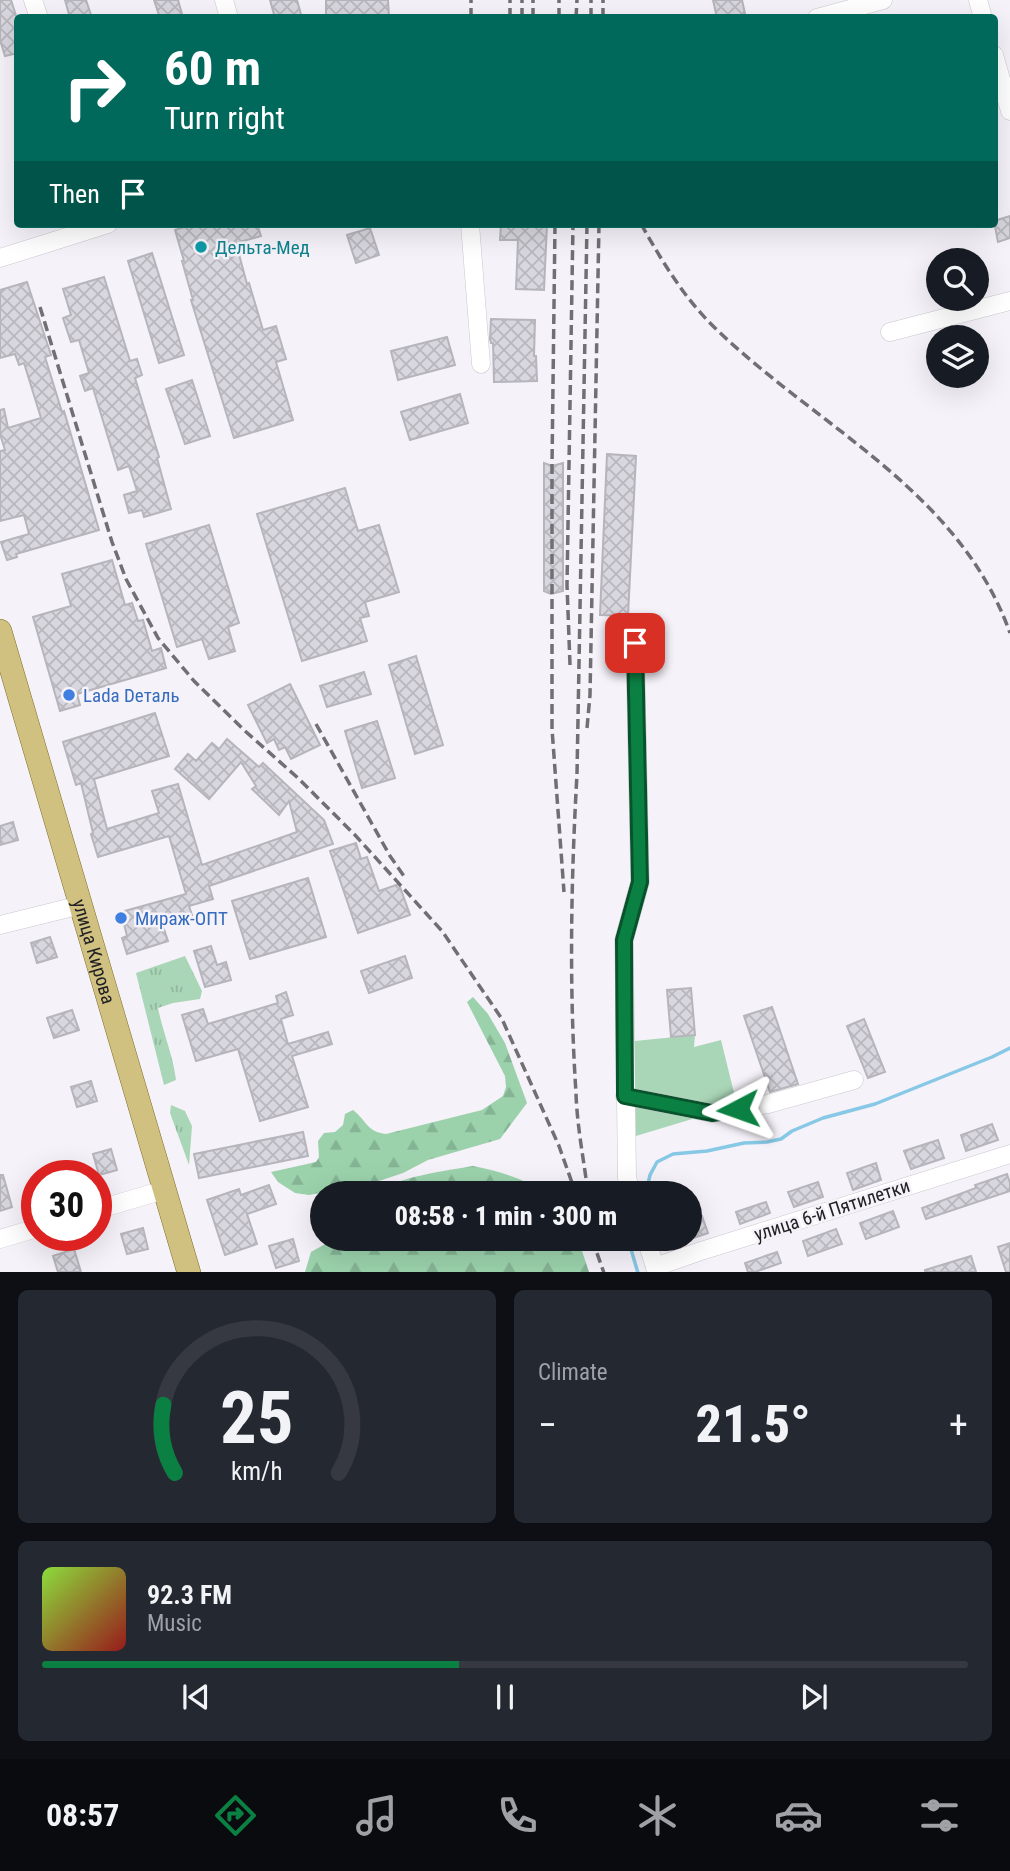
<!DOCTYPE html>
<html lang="en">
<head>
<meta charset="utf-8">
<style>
  body { margin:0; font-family:"Roboto Condensed",sans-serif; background:#242831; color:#f1f3f6; height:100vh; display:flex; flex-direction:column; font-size:26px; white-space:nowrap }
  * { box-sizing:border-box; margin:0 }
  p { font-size:23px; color:#9ea1a6 }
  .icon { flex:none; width:38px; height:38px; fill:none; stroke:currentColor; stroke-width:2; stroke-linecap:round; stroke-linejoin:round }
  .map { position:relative; height:1272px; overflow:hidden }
  .side { display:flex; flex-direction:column; gap:18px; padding:18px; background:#0d0f14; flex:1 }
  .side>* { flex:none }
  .top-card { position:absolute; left:14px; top:14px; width:984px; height:214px; border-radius:7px; box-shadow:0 7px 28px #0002; background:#00695c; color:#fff; overflow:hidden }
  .tools { position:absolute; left:926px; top:248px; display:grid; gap:14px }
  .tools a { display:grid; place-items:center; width:63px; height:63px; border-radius:50%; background:#171b24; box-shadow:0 7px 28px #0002; font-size:35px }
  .speed { position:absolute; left:21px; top:1160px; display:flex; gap:14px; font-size:35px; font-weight:700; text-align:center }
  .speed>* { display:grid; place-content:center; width:91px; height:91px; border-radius:50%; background:#171b24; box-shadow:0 7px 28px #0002; line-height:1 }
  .speed .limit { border:10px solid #d22; background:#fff; color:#111 }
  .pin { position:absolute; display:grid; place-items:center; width:60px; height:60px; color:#fff; margin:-30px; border-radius:14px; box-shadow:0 4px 10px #0006 }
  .me { position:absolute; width:77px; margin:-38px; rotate:266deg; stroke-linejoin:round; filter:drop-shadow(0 0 5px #0008) }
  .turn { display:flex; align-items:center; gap:24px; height:147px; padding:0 35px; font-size:32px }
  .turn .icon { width:91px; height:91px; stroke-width:2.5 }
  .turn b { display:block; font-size:49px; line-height:60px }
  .then { display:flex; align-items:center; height:66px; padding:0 35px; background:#0003; gap:14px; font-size:26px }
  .big { font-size:52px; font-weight:800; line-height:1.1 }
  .side .card { flex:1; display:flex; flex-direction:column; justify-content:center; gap:10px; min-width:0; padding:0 24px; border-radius:10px; background:#242831 }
  .side .dial { align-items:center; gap:0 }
  .dial svg { height:182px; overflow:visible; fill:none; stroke:#363941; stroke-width:7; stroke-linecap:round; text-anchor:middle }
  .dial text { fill:#f1f3f6; stroke:none }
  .song { display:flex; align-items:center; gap:21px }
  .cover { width:84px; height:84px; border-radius:10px; background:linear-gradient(135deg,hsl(90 70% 55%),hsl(0 70% 35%)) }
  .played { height:7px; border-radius:4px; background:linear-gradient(90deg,#0b8043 45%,#363941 45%) }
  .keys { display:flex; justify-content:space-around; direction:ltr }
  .heat { display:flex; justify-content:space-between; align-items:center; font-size:38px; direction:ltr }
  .side .tiles { flex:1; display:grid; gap:18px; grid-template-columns:1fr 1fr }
  .card:last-child { grid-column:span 2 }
  .trip { position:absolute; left:310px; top:1181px; width:392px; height:70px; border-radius:35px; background:#171b24; box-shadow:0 7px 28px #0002; font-weight:800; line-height:70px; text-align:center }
  .tabs { display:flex; height:112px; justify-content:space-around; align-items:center; background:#090b0e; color:#9ea1a6 }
  .tabs .icon { width:49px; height:49px }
  .tabs .current { color:#0b8043 }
  .tabs b { font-size:32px; color:#f1f3f6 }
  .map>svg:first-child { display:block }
</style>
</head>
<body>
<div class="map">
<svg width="1010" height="1273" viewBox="0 0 1010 1273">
  <defs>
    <pattern id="forest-firs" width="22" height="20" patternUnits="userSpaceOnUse" patternTransform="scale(1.75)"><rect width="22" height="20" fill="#9bd2ac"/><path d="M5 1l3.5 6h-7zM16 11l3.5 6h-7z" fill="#85b494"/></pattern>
    <pattern id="park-tufts" width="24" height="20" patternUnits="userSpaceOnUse" patternTransform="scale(1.75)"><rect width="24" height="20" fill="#a9d6b7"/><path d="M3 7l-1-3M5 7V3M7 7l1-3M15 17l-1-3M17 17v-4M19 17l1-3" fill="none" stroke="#91b79d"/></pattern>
    <pattern id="building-cross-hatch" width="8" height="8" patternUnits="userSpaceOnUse" patternTransform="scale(1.75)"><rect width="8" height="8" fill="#d8d6de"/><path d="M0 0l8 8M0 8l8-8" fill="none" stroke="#b9b7be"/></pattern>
  </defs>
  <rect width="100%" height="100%" fill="#f5f2f9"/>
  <polygon fill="#a9d6b7" points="695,1035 694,1047 721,1040 738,1109 712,1113 626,1139 625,1042"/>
  <g fill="url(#forest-firs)">
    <path d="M473 997 488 1014 505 1043 527 1103 500 1139 428 1160 403 1173 370 1184 309 1195 295 1193 278 1182 271 1172 316 1162 319 1157 318 1141 324 1133 335 1132 343 1125 345 1114 353 1110C367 1121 367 1132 386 1134L482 1110 503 1096 506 1087 505 1076 467 1002Z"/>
    <path d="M473 1166C501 1171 524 1180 549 1193H376C391 1178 450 1170 473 1166Z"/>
    <polygon points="339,1239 578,1239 589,1272 305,1272 311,1252 327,1243"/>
  </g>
  <g fill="url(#park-tufts)">
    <path d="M185 956 202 991 200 999 173 1003 158 1008C163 1033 173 1055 176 1080L164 1085 136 973Z"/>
    <polygon points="171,1105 185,1111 192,1126 189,1165 170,1113"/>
  </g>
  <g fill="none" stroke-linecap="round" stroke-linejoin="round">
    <g stroke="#86c8e5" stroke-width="3.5">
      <polyline points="643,1194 647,1188 650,1175 657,1162 673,1154 707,1151 744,1143 767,1142 781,1139 792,1131 823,1118 875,1104 992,1057 1010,1048"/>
      <polyline points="628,1239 638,1273"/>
    </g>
  </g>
  <g fill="url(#building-cross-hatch)" stroke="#b6b5bc" stroke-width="2">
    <polygon points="0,0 11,0 18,22 18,53 5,56 0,40"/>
    <polygon points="65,0 86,0 92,18 70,18"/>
    <polygon points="154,0 178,0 182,14 169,18 160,18"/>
    <polygon points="270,0 297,0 302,18 275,18"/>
    <polygon points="326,0 388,0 389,18 326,18"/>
    <polygon points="713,0 742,0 746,18 717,18"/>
    <polygon points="1010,216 1010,238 998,242 994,221"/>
    <polygon points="194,224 257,224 261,236 236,243 247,284 249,283 263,330 276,326 286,359 276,362 293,420 234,438 191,300 193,300 182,261 184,261 175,230"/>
    <polygon points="501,224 547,224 544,290 516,289 518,240 500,240"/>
    <polygon points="370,228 379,255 356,263 347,235"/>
    <polygon points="152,253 184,355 159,363 128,261"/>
    <polygon points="104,277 130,361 137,359 142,375 135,378 159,457 157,458 171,509 144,517 142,510 129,513 124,495 137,491 129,466 118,470 93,388 85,391 80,376 89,373 79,340 71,342 63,318 71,315 63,289"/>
    <polygon points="27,282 51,355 45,357 62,412 64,411 99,530 16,554 17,557 7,560 1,542 29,534 24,515 0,521 0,451 5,450 0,434 0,410 4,409 8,428 41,418 24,363 19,365 15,354 0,358 0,290"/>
    <polygon points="491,319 535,320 534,356 536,356 537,381 494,382 493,343 491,343 490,339"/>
    <polygon points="447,337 455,365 398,380 391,351"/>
    <polygon points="192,380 210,436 185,444 166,389"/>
    <polygon points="460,394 468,423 410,440 401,412"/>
    <polygon points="607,454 636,456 628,616 600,615"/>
    <polygon points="544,463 552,466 563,463 563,591 551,594 544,591"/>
    <polygon points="345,488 358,531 379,525 399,592 365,602 369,616 360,618 367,641 302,661 257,514"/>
    <polygon points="209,525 239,623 228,627 235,651 209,659 202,639 177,647 146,544"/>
    <polygon points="112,560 125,605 132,603 138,621 143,620 152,651 161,648 166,668 77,694 80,705 60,711 33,617 71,606 62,574"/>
    <polygon points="416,656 443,745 415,754 389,665"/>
    <polygon points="364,672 371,694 327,707 320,686"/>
    <polygon points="290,684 320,745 291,759 285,747 279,750 274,739 267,743 248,705"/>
    <polygon points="155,713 169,756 94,779 107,829 159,813 152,791 178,784 202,865 297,832 289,801 279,815 252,789 256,786 241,762 209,799 175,769 188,754 196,761 212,743 219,749 227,739 259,767 263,763 324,820 333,844 209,886 213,899 189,906 192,915 162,923 168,941 127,954 122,938 127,936 121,912 186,894 169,836 98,857 91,834 93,833 81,783 76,785 63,742"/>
    <polygon points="377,721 395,778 362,788 345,731"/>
    <polygon points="13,822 18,840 0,845 0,826"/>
    <polygon points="356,843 361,859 367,857 379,891 399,884 410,915 358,933 330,851"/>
    <polygon points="308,878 326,937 250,959 232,901"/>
    <polygon points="50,937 57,957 37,963 31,943"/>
    <polygon points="211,946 217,965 226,962 231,980 205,987 194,951"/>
    <polygon points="405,956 412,978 369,993 361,971"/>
    <polygon points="691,988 695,1035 671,1037 667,990"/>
    <polygon points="286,992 293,1015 281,1019 288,1044 328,1032 332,1044 292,1056 308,1107 260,1121 238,1049 196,1061 182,1015 203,1009 208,1024 278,1003 276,996"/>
    <polygon points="772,1007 798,1084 770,1092 744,1016"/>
    <polygon points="72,1010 79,1030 54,1038 47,1018"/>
    <polygon points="864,1019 885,1072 868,1078 847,1026"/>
    <polygon points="91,1081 97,1101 77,1107 71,1087"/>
    <polygon points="992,1124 998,1140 966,1151 961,1135"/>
    <polygon points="303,1132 308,1156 199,1178 194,1154"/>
    <polygon points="938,1140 944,1158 911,1169 904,1151"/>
    <polygon points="111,1149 117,1170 99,1175 93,1154"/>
    <polygon points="876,1163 881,1180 853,1190 847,1173"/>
    <polygon points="1007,1174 1010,1183 1010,1191 926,1219 922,1208 976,1188 975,1185"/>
    <polygon points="0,1175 3,1175 12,1207 0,1211"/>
    <polygon points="818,1182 823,1197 794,1207 788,1192"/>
    <polygon points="269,1185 276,1204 247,1214 257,1244 225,1255 207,1200 239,1189 241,1195"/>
    <polygon points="766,1202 770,1213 740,1224 736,1212"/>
    <polygon points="893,1211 899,1227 866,1239 860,1223"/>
    <polygon points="702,1216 708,1233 690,1239 690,1220"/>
    <polygon points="143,1228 148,1249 127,1254 121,1234"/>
    <polygon points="836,1229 842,1244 808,1256 803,1241"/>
    <polygon points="293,1239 299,1261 276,1268 269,1246"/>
    <polygon points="1010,1243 1010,1272 1006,1272 998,1247"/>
    <polygon points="74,1249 81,1272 58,1272 53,1256"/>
    <polygon points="777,1252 781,1263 755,1272 748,1272 745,1263"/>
    <polygon points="971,1256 976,1272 925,1272 925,1270"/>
  </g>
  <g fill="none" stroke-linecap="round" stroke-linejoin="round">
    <g stroke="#cac7ce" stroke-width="19">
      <g id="minor">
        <polyline points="33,0 39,18"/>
        <polyline points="224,0 229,18"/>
        <polyline points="978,0 983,18"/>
        <polyline points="817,18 883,0"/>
        <polyline points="994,55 1010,111"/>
        <polyline points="470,224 481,364"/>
        <polyline points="0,258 108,224"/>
        <polyline points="890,332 1010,301"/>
        <polyline points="0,925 81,905"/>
        <polyline points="625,1096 712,1113 768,1104 854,1080"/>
        <polyline points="632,1194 627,1178 624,940 640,882 635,643"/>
        <polyline points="96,1210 164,1190"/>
        <polyline points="0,1239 37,1228"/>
        <polyline points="646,1239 657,1273"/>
        <polyline points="655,1267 698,1252 1010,1154"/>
      </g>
    </g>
    <g stroke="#7f6e29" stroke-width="24">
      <g id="major">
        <path id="s1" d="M0 631 189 1273"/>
      </g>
    </g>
    <use href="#minor" stroke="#fff" stroke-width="18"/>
    <use href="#major" stroke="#d0c180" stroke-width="23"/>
    <g stroke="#716f73" stroke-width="3.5" stroke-dasharray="10 5" stroke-linecap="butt">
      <polyline points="471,18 471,0"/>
      <polyline points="510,18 510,0"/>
      <polyline points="522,18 522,0"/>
      <polyline points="533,18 533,0"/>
      <polyline points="559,18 559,0"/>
      <polyline points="576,18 577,0"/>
      <polyline points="591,18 591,0"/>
      <polyline points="603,18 603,0"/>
      <polyline points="555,224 552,466 552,729 564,892"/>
      <path d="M587 224 577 774C571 880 569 987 576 1093 577 1127 584 1160 588 1194"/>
      <path d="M641 224C662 261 684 298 715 328 817 427 959 490 1010 633"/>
      <polyline points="40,307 112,542 126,579 158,638 194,681 245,731 298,778 355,835 442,931 502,1019 559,1146 576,1194"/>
      <polyline points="570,665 567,585 573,224"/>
      <polyline points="316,724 390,856 406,879"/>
      <polyline points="587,728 590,695 599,224"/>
      <polyline points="592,1239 604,1273"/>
    </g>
  </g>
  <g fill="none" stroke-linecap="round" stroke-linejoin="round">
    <g stroke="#07532c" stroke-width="18">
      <polyline id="route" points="635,643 640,882 624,940 625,1096 712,1113 738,1109"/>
    </g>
    <use href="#route" stroke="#0b8043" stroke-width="12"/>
  </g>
  <circle fill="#0f9aa8" stroke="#f5f2f9" stroke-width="2.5" cx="201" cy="247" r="7"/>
  <g fill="#3f7fe0" stroke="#f5f2f9" stroke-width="2.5">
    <circle cx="69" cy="695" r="7"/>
    <circle cx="121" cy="918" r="7"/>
  </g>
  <g text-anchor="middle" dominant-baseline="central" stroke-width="5" stroke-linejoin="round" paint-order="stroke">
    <g font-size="19" fill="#0d838f" stroke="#f5f2f9" text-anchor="start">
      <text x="215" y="247">Дельта-Мед</text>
    </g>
    <g font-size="19" fill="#366cbe" stroke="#f5f2f9" text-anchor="start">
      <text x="83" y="695">Lada Dеталь</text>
      <text x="135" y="918">Мираж-ОПТ</text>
    </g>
    <g font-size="19" fill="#222124" stroke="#f5f2f9">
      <text stroke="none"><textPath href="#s1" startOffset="334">улица Кирова</textPath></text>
      <text transform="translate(832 1210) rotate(-18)">улица 6-й Пятилетки</text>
    </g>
  </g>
</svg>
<div class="tools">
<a><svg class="icon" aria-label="search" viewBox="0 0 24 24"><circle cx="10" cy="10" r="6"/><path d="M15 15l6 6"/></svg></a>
<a><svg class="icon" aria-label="layers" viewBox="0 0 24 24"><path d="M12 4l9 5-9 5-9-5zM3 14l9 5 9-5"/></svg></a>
</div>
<div class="speed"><div class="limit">30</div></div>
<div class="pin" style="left:635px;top:643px;background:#d93025"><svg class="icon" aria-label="arrive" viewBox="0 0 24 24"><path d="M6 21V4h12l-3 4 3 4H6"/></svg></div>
<svg class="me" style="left:738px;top:1109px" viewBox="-20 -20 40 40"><path d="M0-17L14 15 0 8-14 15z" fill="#0b8043" stroke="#fff" stroke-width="4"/></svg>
<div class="trip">08:58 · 1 min · 300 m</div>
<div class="top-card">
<div class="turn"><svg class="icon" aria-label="right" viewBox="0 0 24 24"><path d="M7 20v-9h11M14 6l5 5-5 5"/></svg><div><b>60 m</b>Turn right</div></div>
<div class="then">Then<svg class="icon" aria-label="arrive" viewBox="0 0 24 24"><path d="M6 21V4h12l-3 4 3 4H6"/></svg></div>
</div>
</div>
<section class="side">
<div class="tiles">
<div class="card dial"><svg viewBox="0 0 100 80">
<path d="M14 69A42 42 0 1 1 86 69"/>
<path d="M14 69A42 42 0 0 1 9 39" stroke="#0b8043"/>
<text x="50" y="56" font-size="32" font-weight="700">25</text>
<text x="50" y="72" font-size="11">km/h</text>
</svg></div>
<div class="card"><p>Climate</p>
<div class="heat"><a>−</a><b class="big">21.5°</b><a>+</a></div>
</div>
<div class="card">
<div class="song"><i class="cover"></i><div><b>92.3 FM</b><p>Music</p></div></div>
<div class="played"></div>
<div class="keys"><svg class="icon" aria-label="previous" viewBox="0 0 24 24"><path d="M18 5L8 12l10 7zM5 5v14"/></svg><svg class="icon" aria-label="pause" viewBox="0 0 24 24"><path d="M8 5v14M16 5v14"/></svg><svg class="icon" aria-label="next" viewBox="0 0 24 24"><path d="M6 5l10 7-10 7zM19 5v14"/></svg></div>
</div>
</div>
</section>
<nav class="tabs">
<b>08:57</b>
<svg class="icon current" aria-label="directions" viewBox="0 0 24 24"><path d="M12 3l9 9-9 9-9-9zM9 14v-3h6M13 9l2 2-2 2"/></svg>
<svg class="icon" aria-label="music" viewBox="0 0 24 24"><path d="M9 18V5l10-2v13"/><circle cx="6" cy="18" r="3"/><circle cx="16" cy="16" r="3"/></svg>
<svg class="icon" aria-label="phone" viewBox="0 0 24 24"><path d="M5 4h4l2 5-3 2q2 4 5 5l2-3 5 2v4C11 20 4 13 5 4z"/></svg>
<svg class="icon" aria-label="climate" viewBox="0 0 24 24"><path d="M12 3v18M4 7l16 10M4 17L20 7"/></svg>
<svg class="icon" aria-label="car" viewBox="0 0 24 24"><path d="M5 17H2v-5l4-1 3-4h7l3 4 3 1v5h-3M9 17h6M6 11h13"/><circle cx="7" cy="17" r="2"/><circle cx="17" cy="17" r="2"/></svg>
<svg class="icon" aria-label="filters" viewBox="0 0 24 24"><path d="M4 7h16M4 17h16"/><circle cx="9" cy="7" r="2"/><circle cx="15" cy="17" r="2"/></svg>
</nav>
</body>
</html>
